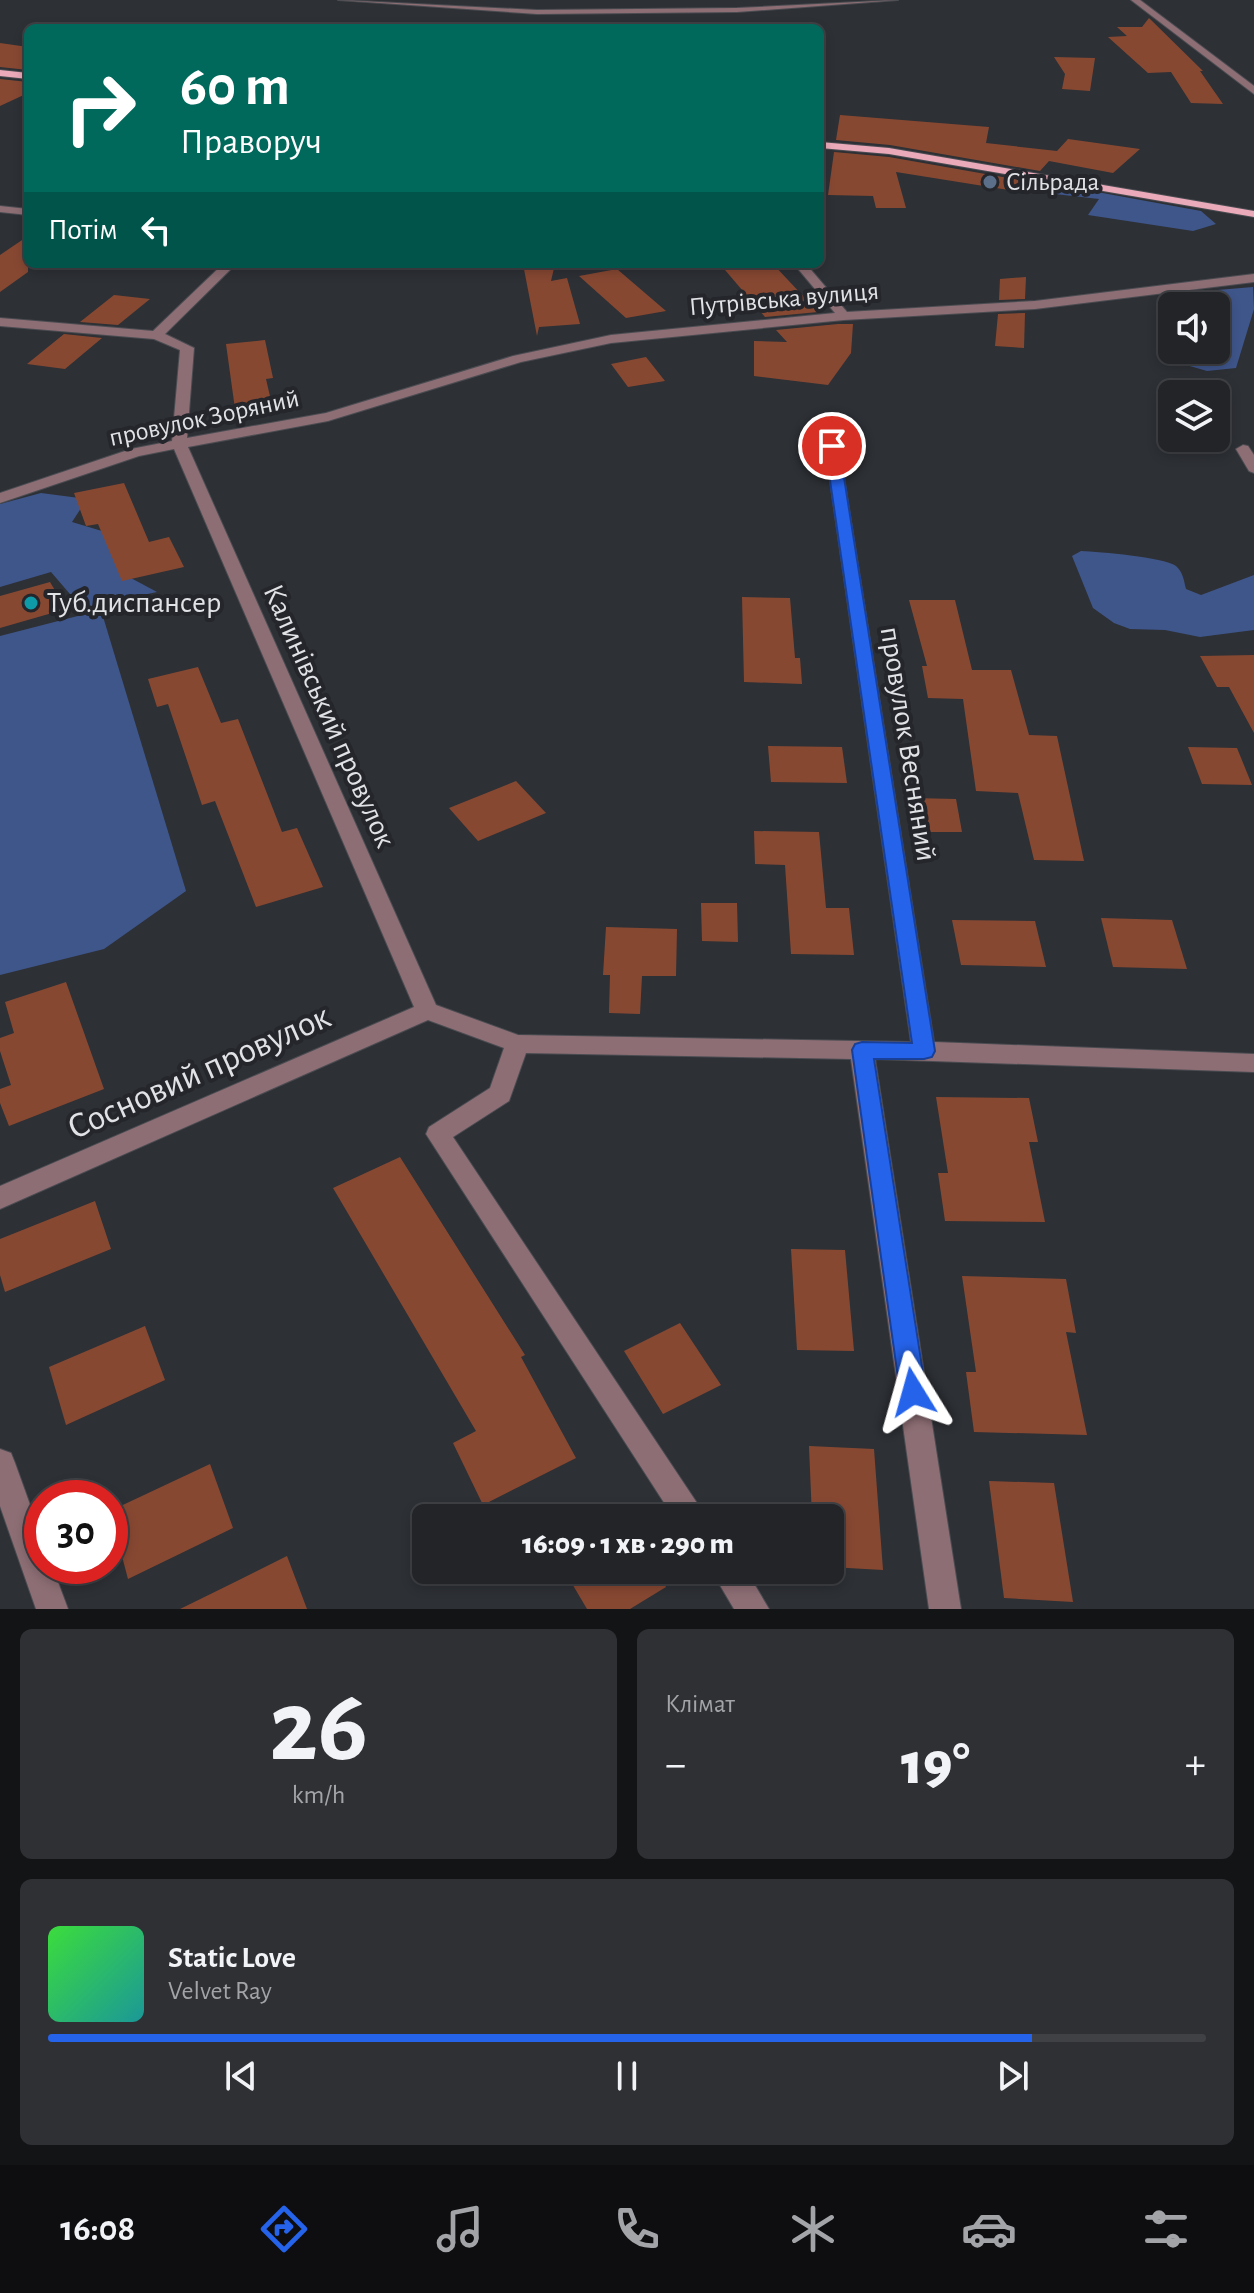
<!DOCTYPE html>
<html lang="uk">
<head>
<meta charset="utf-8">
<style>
  body { margin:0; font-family:"Alegreya Sans",sans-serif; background:#2e3034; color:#f1f3f6; height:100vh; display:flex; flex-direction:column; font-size:30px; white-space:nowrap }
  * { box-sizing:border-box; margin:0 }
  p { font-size:26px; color:#a2a4a8 }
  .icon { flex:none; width:44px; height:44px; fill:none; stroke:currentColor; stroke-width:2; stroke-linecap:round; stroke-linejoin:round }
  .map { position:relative; height:1609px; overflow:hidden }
  .side { display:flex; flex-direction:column; gap:20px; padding:20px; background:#131416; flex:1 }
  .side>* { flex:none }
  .guide { position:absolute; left:24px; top:24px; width:800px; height:244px; border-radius:12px; box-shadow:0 4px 12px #0003,0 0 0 2px #3f4145; background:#00695c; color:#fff; overflow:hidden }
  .controls { position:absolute; left:1158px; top:292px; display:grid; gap:16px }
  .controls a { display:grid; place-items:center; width:72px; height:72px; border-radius:12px; background:#222428; box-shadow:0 4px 12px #0003,0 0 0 2px #3f4145; font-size:40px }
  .speed { position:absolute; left:24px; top:1480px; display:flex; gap:16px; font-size:40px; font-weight:700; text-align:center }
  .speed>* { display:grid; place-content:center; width:104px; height:104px; border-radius:50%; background:#222428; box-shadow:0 4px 12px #0003,0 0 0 2px #3f4145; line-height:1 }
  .speed .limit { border:12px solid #d22; background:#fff; color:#111 }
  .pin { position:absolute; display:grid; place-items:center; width:68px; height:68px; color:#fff; margin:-34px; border:4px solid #fff; border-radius:50%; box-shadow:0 2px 8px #0007 }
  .me { position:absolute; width:88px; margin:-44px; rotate:352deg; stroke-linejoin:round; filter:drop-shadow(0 0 6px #0008) }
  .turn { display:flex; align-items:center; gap:28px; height:168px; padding:0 24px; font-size:36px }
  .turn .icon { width:104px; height:104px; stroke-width:2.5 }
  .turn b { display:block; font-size:56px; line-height:68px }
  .then { display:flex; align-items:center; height:76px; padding:0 24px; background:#0003; gap:16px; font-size:30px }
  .big { font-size:60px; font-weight:800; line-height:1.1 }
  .side .card { flex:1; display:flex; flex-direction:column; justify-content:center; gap:12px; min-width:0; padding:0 28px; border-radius:12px; background:#2e3034 }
  .side .dial { align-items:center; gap:0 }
  .dial b { font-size:104px; line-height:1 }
  .song { display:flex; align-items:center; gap:24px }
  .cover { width:96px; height:96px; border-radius:12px; background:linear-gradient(135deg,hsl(120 70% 55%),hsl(180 70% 35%)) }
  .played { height:8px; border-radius:4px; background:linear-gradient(90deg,#2563eb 85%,#3f4145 85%) }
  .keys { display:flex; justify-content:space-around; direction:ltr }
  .heat { display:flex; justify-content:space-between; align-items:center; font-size:44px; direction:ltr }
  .side .tiles { flex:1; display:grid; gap:20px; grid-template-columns:1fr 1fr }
  .card:last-child { grid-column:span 2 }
  .trip { position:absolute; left:412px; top:1504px; width:432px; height:80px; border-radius:12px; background:#222428; box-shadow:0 4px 12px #0003,0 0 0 2px #3f4145; font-weight:800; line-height:80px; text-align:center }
  .tabs { display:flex; height:128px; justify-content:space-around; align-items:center; background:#0e0e10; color:#a2a4a8 }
  .tabs .icon { width:56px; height:56px }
  .tabs .on { color:#2563eb }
  .tabs b { font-size:36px; color:#f1f3f6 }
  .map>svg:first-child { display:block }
</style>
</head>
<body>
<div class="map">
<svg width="1254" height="1609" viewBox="0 0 1254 1609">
  <rect width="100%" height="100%" fill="#2d3035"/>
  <g fill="#3f568b">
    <polygon points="1053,184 1201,211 1216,224 1193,231 1088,215 1099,199 1037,192 1041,185"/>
    <polygon points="1253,287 1254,309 1236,368 1207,371 1169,360 1172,341 1172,350 1216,350 1216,306 1175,306 1170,294"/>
    <polygon points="41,493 87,499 72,522 115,535 129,577 157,592 82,608 51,572 0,587 0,504"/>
    <path d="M1081 551C1100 552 1163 557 1176 566 1183 572 1184 581 1186 589L1201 595 1254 575V630L1200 637 1165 630 1130 629 1114 623 1093 608 1072 556Z"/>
    <polygon points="101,610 186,891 104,949 0,975 0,636"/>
  </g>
  <g fill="#874832">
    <polygon points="1149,18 1203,71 1200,71 1223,104 1191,103 1171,72 1148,73 1108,37 1127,36 1117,27 1142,27"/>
    <polygon points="0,43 28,47 28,70 0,67"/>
    <polygon points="1054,57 1095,58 1090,91 1062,89 1065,74"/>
    <polygon points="0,79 28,82 28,93 0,106"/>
    <polygon points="840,115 989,127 986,143 1057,151 1068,139 1140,149 1113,173 1049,161 1040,171 890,145 836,140"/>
    <polygon points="834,152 889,157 1031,182 1021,192 896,172 906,208 876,208 873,196 828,195"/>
    <polygon points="28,236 28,272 0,292 0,255"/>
    <polygon points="523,264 555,264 551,281 567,278 580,324 539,327 537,336"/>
    <polygon points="773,264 818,312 765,317 725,270"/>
    <polygon points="617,269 666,311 626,318 579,276"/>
    <polygon points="1026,277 1025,299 999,300 1000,279"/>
    <polygon points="114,295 150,299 118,325 80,322"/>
    <polygon points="1025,313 1024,348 995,346 998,314"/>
    <polygon points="838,324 853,324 851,353 828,385 754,376 754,341 787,342 776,330"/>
    <polygon points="64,334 102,338 65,369 27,364"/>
    <polygon points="265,340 273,378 266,379 272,405 235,409 226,344"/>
    <polygon points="646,357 665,381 628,387 611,364"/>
    <polygon points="124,483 149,542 169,537 184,567 122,581 98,524 86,526 74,493"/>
    <polygon points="50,582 66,609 0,628 0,596"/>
    <polygon points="742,597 790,598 795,658 800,658 802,684 744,682"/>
    <polygon points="909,600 955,600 972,670 1011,670 1029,735 1057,736 1084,861 1034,860 1018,793 976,791 963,699 928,698 922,666 927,666"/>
    <polygon points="1254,655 1254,733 1229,687 1217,687 1200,656"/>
    <polygon points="198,667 221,723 238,719 282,832 297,828 323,887 256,907 215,801 202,805 168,704 157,707 148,679"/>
    <polygon points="768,746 842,747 847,783 771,782"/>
    <polygon points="1188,747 1237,748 1252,785 1202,784"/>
    <polygon points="516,781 546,813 478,841 449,808"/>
    <polygon points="913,798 956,799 962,832 919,832"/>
    <polygon points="754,831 819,832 826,908 849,908 854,955 791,954 785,865 755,864"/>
    <polygon points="701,903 737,903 738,942 702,941"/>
    <polygon points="1101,918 1172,920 1187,969 1113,967"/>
    <polygon points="952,920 1035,921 1046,967 961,965"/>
    <polygon points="606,927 677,929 676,976 642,976 640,1014 609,1013 610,975 603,975"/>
    <polygon points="66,982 104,1089 9,1126 0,1103 0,1089 11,1085 0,1051 0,1038 14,1033 5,1002"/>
    <polygon points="936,1097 1029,1098 1038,1142 1029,1142 1045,1222 945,1221 938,1173 948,1173"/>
    <polygon points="400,1157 525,1355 521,1357 576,1458 483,1505 453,1443 476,1431 333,1188"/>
    <polygon points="95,1201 111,1249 5,1292 0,1275 0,1239"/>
    <polygon points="791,1249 845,1250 854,1351 797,1350"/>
    <polygon points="962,1276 1066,1279 1076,1333 1066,1332 1087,1435 974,1432 966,1372 976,1372"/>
    <polygon points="680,1323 721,1385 663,1414 624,1351"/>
    <polygon points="145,1326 165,1380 66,1425 49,1367"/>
    <polygon points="809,1446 874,1449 883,1570 830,1567 830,1518 812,1518"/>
    <polygon points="210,1464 233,1528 128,1579 110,1511"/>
    <polygon points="989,1481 1054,1483 1073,1602 1004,1598"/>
    <polygon points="287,1556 307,1609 180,1609 237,1581"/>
    <polygon points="564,1570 655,1570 666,1587 630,1609 587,1609"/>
  </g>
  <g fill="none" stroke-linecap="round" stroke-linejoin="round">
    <g stroke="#4a4c51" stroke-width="2">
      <g id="minor">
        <polygon points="338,0 537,10 737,8 898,0 737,12 537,14"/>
        <polygon points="1131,0 1140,0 1254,86 1254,94"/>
        <polygon points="0,206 28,209 28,215 0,212"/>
        <polygon points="223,264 236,264 165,334 194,348 187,438 326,413 513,356 611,335 835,313 794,264 806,264 847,312 1035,301 1254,274 1254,282 1035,309 844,320 611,343 521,362 328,421 188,447 436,1005 518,1035 911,1042 825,446 832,442 839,446 934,1042 1254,1054 1254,1072 875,1059 961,1609 929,1609 851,1059 526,1053 509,1101 453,1137 707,1518 674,1518 426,1134 429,1127 490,1088 504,1048 428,1020 0,1209 0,1186 414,1007 174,449 139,456 0,503 0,493 131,449 172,441 180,350 154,339 0,326 0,318 153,331"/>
        <polygon points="1243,445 1248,446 1254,455 1254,473 1249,471 1236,449"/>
        <polygon points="0,1449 11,1453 15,1463 42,1538 42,1566 52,1566 68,1609 36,1609 0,1506"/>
        <polygon points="711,1570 746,1570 769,1609 734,1609"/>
      </g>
    </g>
    <g stroke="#4a4c51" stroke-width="2">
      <g id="major">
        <polygon points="0,70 28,73 28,79 0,76"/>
        <polygon points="820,142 889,148 1254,211 1254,217 889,154 820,148"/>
      </g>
    </g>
    <use href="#minor" fill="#8d6e75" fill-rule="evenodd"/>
    <use href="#major" fill="#eaaaba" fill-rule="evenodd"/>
  </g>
  <polygon fill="#2563eb" stroke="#184099" stroke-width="2" points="832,442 839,446 935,1051 932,1057 924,1059 874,1059 926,1392 922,1400 913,1404 904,1400 900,1392 852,1050 855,1044 862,1042 912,1043 825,446"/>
  <circle fill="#5c6f8a" stroke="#24262b" stroke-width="3" cx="990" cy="182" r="8"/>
  <circle fill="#0f9aa8" stroke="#24262b" stroke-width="3" cx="31" cy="603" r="8"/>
  <g text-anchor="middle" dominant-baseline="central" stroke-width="8" stroke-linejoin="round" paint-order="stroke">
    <g font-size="26" fill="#e1e2e6" stroke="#24262b" text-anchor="start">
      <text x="1006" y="182">Сільрада</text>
    </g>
    <g font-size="26" fill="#e1e2e6" stroke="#24262b">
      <text transform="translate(784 299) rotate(-5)">Путрівська вулиця</text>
      <text transform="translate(204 418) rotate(-12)">провулок Зоряний</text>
    </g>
    <g font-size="30" fill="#e1e2e6" stroke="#24262b" text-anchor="start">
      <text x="47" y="603">Туб.диспансер</text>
    </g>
    <g font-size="30" fill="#e1e2e6" stroke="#24262b">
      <text transform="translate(329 716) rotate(66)">Калинівський провулок</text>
      <text transform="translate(908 744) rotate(81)">провулок Весняний</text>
    </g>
    <g font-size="36" fill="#e1e2e6" stroke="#24262b">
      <text transform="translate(199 1072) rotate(-24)">Сосновий провулок</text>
    </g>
  </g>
</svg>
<div class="controls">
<a><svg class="icon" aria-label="sound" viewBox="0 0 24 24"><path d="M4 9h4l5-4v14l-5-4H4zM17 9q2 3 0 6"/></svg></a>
<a><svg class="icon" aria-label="layers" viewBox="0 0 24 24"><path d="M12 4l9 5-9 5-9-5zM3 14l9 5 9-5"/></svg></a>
</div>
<div class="speed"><div class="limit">30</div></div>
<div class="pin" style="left:832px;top:446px;background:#d93025"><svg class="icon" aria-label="arrive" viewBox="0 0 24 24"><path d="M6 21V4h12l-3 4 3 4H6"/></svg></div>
<svg class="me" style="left:913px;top:1392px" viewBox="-20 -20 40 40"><path d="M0-17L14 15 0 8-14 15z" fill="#2563eb" stroke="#fff" stroke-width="4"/></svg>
<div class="trip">16:09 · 1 хв · 290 m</div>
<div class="guide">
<div class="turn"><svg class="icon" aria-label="right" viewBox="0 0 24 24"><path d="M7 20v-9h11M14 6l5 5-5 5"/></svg><div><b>60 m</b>Праворуч</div></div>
<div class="then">Потім<svg class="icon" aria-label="left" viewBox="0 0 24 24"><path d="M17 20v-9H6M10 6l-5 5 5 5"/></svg></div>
</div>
</div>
<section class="side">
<div class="tiles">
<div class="card dial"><b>26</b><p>km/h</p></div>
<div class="card"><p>Клімат</p>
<div class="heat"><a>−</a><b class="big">19°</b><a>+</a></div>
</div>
<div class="card">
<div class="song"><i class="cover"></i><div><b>Static Love</b><p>Velvet Ray</p></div></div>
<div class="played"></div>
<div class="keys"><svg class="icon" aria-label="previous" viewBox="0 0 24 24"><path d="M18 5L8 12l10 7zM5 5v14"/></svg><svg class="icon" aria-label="pause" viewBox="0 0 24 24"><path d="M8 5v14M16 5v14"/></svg><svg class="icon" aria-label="next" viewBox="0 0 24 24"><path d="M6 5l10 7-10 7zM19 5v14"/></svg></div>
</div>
</div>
</section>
<nav class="tabs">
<b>16:08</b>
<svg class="icon on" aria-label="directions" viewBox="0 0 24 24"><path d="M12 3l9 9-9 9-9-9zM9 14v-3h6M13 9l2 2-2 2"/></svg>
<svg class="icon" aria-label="music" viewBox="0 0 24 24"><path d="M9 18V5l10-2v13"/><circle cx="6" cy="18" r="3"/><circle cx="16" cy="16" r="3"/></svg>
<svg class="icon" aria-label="phone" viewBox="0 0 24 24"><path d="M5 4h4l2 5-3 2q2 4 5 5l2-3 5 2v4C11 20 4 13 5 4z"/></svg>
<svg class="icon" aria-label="climate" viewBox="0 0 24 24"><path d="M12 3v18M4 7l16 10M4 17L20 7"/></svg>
<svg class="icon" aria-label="car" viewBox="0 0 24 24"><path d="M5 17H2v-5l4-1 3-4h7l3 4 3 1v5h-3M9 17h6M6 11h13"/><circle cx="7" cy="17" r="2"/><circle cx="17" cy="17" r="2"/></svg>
<svg class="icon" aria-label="filters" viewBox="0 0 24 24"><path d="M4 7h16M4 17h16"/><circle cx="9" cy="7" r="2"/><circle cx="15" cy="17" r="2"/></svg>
</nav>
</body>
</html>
